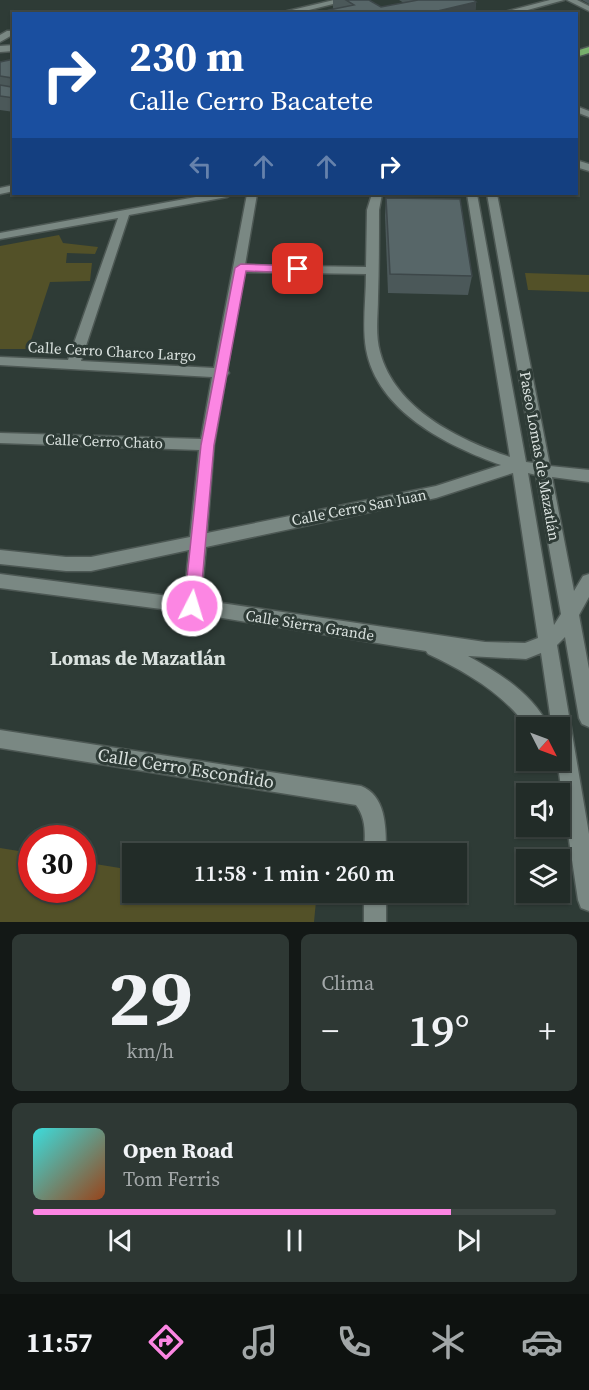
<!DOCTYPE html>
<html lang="es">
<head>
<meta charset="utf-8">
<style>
  body { margin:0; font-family:"Source Serif 4",serif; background:#2e3834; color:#f1f3f6; height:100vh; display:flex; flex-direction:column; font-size:22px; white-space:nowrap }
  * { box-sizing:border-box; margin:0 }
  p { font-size:20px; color:#a2a7a8 }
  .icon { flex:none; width:33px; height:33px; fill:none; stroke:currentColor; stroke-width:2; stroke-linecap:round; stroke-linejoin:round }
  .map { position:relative; height:922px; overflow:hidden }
  .drawer { display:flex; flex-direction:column; gap:12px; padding:12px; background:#131816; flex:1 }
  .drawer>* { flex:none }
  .guide { position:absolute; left:12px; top:12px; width:566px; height:183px; border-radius:0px; box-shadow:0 2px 4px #0004,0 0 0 2px #3f4845; background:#1a4fa0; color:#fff; overflow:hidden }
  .needle { width:39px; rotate:132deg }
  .buttons { position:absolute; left:516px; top:717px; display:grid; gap:12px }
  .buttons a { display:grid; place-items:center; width:54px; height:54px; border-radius:0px; background:#222c28; box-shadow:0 2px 4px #0004,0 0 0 2px #3f4845; font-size:30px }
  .speed { position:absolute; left:18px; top:825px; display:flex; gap:12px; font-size:30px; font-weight:700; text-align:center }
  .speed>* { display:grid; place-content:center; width:78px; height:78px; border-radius:50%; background:#222c28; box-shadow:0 2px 4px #0004,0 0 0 2px #3f4845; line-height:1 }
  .speed .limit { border:9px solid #d22; background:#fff; color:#111 }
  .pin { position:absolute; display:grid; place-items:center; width:51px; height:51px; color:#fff; margin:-26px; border-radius:12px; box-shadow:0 3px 9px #0006 }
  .me { position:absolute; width:66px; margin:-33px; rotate:5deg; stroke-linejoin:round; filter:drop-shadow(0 0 4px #0008) }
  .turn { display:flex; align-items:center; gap:21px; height:126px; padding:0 18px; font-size:27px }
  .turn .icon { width:78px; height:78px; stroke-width:2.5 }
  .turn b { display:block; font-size:42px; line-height:51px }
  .lanes { display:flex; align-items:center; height:57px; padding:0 18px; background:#0003; justify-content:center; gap:30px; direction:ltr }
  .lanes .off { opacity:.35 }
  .big { font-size:45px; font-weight:600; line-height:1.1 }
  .drawer .widget { flex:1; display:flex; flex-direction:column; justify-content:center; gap:9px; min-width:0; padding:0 21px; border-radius:9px; background:#2e3834 }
  .drawer .dial { align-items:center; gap:0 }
  .dial b { font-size:78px; line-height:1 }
  .song { display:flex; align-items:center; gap:18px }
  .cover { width:72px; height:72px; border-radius:9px; background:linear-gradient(135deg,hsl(180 70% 55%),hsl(20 70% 35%)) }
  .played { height:6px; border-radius:3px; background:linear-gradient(90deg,#fc86e3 80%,#3f4845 80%) }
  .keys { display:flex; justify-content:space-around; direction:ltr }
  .heat { display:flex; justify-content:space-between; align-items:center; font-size:33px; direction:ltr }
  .drawer .tiles { flex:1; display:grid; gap:12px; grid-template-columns:1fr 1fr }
  .widget:last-child { grid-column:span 2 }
  .trip { position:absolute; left:122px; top:843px; width:345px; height:60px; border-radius:0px; background:#222c28; box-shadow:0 2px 4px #0004,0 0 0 2px #3f4845; font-weight:600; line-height:60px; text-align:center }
  .tabs { display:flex; height:96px; justify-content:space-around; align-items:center; background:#0e1210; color:#a2a7a8 }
  .tabs .icon { width:42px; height:42px }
  .tabs .selected { color:#fc86e3 }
  .tabs b { font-size:27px; color:#f1f3f6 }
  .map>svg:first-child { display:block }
</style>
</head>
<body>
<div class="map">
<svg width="589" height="922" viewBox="0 0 589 922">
  <rect width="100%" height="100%" fill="#2e3b36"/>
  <g fill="#535128">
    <polygon points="59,235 63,243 98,247 95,254 67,253 66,263 92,263 90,281 50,282 28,349 0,349 0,246"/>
    <polygon points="525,273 589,275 589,292 528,290"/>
    <polygon points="0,848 31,853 32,890 82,890 83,862 132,870 132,892 263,893 316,901 314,922 0,922"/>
  </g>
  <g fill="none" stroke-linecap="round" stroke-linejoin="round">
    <g stroke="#4d5854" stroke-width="3">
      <g id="minor">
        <polygon points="334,0 349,0 293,14 275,14"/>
        <polygon points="550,0 564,0 513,14 497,14"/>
        <polygon points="567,0 577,0 589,6 589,11"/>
        <polygon points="7,31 13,31 14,34 0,42 0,35"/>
        <polygon points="14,45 14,51 0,52 0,46"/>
        <polygon points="576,106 589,111 589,117 576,112"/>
        <polygon points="576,160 589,164 589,171 576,167"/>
        <polygon points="14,185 14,191 0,194 0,188"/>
        <path d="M212 194H232L227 197 129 215 81 361 214 368 247 194H257L245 265 366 267 367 210 372 194H382L379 210C379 239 379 268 378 297 378 315 375 334 380 352 395 409 459 440 510 457L467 194H477L526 462 534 463 487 194H497L550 466 589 470V482L552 477 574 591 583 576 589 574V597L579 615 589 669V727L582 724 579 718 565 637 557 645 589 834V911L581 908 578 900 557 760H560V728H552L541 653 526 659 468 656C498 672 535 695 549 728H528C503 693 466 672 428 654L426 651 192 613 0 588V574L184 598 189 550 91 571H66L0 564V550L66 557H91L190 537 199 450 0 443V433L201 439 212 377 0 365V357L68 360 118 218 0 239V233ZM244 272 366 274C366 299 362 325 366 349 377 411 447 446 501 465L436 486 207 533 214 445 226 376 229 373 227 370ZM513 473 538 638 525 643 485 642 201 600 206 547 436 498ZM528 473 536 475 561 614 554 625Z"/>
        <path d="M0 730 361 786C387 796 386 830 386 854H364C365 837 367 819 356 805L0 748Z"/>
        <rect x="364" y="892" width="22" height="30"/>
      </g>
    </g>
    <g stroke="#4d5854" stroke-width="3">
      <polygon id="major" points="589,47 589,53 576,57 576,51"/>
    </g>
    <use href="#minor" fill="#7a8883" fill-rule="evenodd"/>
    <use href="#major" fill="#78b06c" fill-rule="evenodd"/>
  </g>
  <g fill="#4b5859">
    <polygon points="333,0 369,0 381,7 404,3 399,0 473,0 476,2 475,14 329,14 329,10 334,9 333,8"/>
    <polygon points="582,0 589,0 589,4"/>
    <polygon points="14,59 14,112 0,110 0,62"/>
    <polygon points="386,198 472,276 468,295 388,293 385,216"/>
  </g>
  <polygon fill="#3d4749" points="476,2 475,14 425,14"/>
  <g fill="#576668" stroke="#3d4749" stroke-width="1.5">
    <polygon points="346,0 369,0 381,7 418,0 473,0 476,2 425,14 334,14 329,10 354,5"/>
    <polygon points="14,59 14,98 0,96 0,85 12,87 12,78 0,76 0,62"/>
    <polygon points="386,198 460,199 472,276 390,274"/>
  </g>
  <polygon fill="#fc86e3" stroke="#a45794" stroke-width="1.5" points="241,264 298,266 304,269 298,273 246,271 214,445 200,606 197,611 192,613 186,611 184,606 201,445 235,268"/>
  <g text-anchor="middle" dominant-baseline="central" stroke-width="6" stroke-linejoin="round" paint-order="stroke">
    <g font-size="15" fill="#dae2df" stroke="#2e3b36">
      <text transform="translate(112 351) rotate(3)">Calle Cerro Charco Largo</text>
      <text transform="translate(104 441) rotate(2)">Calle Cerro Chato</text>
      <text transform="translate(540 456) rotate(80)">Paseo Lomas de Mazatlán</text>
      <text transform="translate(359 507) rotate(-11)">Calle Cerro San Juan</text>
      <text transform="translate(310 625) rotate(9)">Calle Sierra Grande</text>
    </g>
    <g font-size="18" fill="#dae2df" stroke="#2e3b36">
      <text transform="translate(186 768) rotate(9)">Calle Cerro Escondido</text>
    </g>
    <g font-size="20" font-weight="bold" fill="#dae2df" stroke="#2e3b36">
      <text x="138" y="658">Lomas de Mazatlán</text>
    </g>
  </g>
</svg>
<div class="buttons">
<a><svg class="needle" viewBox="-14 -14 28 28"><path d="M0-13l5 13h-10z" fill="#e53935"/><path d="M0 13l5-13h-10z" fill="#a2a7a8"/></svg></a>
<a><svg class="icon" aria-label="sound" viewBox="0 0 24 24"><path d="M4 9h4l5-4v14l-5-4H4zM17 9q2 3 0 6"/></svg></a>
<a><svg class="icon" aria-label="layers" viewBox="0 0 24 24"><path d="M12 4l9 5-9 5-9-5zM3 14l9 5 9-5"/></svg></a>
</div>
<div class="speed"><div class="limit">30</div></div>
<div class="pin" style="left:298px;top:269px;background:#d93025"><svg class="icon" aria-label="arrive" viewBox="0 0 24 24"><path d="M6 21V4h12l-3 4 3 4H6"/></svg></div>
<svg class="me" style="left:192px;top:606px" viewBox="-20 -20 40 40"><circle r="17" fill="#fc86e3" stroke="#fff" stroke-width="3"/><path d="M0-11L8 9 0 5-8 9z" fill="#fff"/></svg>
<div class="trip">11:58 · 1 min · 260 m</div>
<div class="guide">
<div class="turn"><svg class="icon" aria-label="right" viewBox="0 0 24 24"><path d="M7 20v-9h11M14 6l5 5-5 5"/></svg><div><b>230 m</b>Calle Cerro Bacatete</div></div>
<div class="lanes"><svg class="icon off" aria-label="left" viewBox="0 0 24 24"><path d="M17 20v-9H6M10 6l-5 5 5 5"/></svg><svg class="icon off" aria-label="ahead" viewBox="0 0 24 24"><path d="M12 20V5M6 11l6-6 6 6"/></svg><svg class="icon off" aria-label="ahead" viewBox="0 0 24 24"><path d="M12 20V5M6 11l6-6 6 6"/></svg><svg class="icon" aria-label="right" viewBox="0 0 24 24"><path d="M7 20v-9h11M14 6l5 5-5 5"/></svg></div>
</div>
</div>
<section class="drawer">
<div class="tiles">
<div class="widget dial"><b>29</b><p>km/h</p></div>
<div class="widget"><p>Clima</p>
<div class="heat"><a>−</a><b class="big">19°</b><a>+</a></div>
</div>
<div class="widget">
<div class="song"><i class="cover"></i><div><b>Open Road</b><p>Tom Ferris</p></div></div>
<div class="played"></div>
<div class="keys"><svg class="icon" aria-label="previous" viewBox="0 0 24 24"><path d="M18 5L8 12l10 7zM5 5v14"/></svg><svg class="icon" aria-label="pause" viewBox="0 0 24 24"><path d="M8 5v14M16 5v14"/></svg><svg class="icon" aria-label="next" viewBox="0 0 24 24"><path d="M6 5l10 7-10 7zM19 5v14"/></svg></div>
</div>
</div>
</section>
<nav class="tabs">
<b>11:57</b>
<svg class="icon selected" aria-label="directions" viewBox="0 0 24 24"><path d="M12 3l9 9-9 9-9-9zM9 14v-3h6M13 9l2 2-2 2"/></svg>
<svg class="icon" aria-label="music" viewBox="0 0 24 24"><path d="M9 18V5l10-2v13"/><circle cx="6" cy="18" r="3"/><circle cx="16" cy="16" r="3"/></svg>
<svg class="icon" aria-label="phone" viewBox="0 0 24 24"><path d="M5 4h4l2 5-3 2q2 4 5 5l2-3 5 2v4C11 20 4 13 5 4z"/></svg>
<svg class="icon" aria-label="climate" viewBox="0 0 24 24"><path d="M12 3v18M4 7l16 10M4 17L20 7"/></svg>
<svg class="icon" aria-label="car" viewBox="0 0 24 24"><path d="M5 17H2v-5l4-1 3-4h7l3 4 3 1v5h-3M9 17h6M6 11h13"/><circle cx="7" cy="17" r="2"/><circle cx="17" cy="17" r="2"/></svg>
</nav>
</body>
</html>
